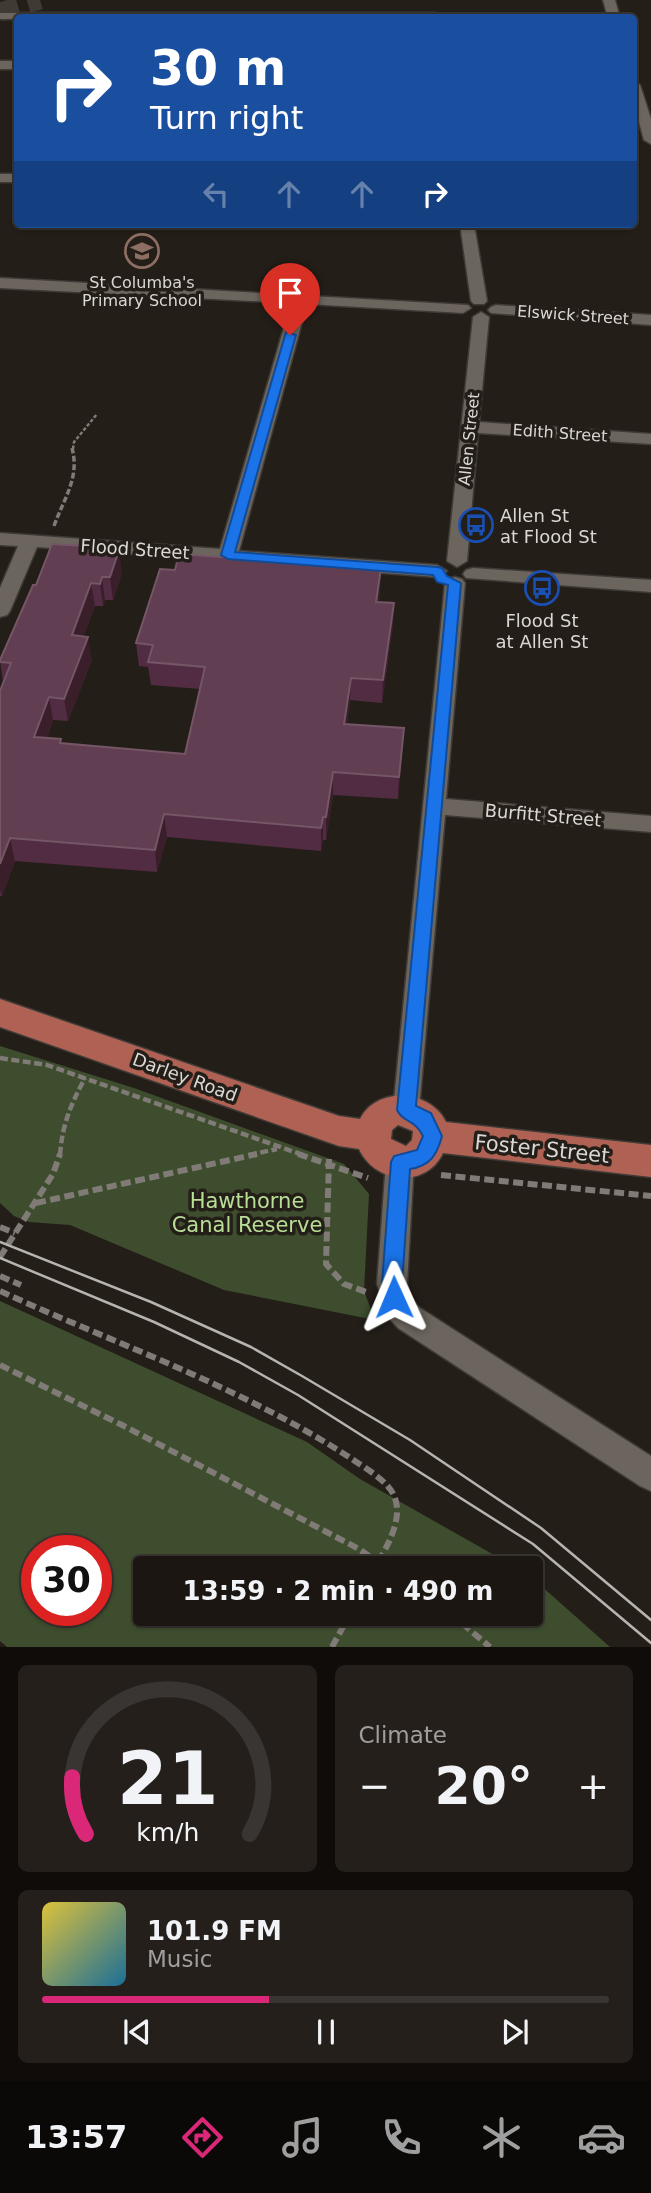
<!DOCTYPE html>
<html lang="en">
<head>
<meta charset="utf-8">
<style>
  body { margin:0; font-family:"DejaVu Sans",sans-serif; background:#241f1b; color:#f1f3f6; height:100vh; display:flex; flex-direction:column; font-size:26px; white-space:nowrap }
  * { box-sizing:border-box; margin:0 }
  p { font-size:23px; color:#a09f9f }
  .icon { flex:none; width:38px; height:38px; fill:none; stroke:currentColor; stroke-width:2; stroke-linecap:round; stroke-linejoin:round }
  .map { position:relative; height:1647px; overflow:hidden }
  .side { display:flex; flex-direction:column; gap:18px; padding:18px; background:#0f0c0a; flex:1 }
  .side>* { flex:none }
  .hud { position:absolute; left:14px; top:14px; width:623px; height:214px; border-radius:7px; box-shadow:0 2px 5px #0004,0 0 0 2px #393532; background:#1a4fa0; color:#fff; overflow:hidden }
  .speed { position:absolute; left:21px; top:1535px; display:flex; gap:14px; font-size:35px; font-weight:700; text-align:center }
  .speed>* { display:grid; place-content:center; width:91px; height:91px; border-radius:50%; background:#1b1612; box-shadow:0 2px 5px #0004,0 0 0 2px #393532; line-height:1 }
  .speed .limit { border:10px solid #d22; background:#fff; color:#111 }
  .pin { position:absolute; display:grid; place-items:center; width:60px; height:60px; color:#fff; margin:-72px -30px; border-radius:50% 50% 50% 0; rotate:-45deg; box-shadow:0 0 7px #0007 }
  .pin .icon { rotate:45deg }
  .me { position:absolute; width:77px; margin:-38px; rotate:359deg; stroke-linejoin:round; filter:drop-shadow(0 0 5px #0008) }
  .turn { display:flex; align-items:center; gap:24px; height:147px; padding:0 21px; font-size:32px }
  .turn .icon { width:91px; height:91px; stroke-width:2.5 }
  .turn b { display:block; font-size:49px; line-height:60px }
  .lanes { display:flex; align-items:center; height:66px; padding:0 21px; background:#0003; justify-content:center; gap:35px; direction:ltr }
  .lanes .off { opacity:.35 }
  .big { font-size:52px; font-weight:600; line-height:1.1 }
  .side .widget { flex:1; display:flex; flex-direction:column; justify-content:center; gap:10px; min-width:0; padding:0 24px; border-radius:10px; background:#241f1b }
  .side .dial { align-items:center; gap:0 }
  .dial svg { height:182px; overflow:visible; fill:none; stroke:#393532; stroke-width:7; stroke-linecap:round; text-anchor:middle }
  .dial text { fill:#f1f3f6; stroke:none }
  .song { display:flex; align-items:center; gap:21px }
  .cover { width:84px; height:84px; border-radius:10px; background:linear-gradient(135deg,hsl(50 70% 55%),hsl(200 70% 35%)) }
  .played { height:7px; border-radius:4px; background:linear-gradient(90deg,#db2777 40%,#393532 40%) }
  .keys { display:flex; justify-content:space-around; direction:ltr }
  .heat { display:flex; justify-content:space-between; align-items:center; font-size:38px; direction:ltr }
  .side .tiles { flex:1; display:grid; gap:18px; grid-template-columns:1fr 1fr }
  .widget:last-child { grid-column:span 2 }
  .trip { position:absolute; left:133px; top:1556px; width:410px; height:70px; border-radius:7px; background:#1b1612; box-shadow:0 2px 5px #0004,0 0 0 2px #393532; font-weight:600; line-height:70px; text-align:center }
  .tabs { display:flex; height:112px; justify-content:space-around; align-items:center; background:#0b0907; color:#a09f9f }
  .tabs .icon { width:49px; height:49px }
  .tabs .current { color:#db2777 }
  .tabs b { font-size:32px; color:#f1f3f6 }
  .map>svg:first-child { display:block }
</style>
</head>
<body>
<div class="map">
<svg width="651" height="1647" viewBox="0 0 651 1647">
  <rect width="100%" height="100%" fill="#241e18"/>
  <g fill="#3d4d2e" fill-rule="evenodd">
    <polygon points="0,1046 134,1088 344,1164 369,1194 364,1291 375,1320 224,1290 70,1225 29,1222 14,1216 0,1203"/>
    <path d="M0 1301 307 1442 360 1479 517 1568H145V1614H530V1576L610 1647H7L0 1641ZM37 1550H96V1610H37Z"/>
  </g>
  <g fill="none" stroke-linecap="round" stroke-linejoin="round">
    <polyline stroke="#3f3a34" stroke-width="19" stroke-dasharray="19 10" stroke-linecap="butt" points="0,12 40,0"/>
    <g stroke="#3e3a36" stroke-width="3">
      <g id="minor">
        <polygon points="603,0 615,0 620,18 608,18"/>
        <polygon points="0,13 435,13 441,16 0,19"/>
        <rect x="0" y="61" width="18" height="8"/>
        <polygon points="634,81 640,85 651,119 651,144 644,140 634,104"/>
        <rect x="0" y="174" width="18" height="8"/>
        <polygon points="460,224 474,224 487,301 484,304 474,304 471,301"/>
        <polygon points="0,278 468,305 471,308 463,313 307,304 239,551 437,565 447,571 437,577 37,547 10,611 7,615 0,617 0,588 18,546 0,545 0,533 220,549 291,303 0,288"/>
        <polygon points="496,305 651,315 651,325 491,313 488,310 491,307"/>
        <polygon points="481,312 489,317 479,422 651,434 651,444 478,433 467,561 457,567 447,561 473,317"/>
        <polygon points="473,568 651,580 651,592 466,578 463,574 466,570"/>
        <polygon points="455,577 462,579 465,583 446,799 651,816 651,832 445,815 419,1110 415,1118 406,1122 397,1118 393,1110 445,583 448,579"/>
        <polygon points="400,1150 410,1153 414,1162 407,1284 411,1300 420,1308 651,1456 651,1491 640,1486 398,1328 389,1318 377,1284 386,1162 390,1153"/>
      </g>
    </g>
    <g stroke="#3e3a36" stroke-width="3">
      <path id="major" d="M0 999 339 1116 360 1119C377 1085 431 1090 446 1122L651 1145V1177L443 1153C426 1189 375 1184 359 1149L339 1146 0 1027ZM398 1125 413 1131 412 1140 406 1146 391 1139 392 1130Z"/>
    </g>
    <polyline stroke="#807b76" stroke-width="2.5" stroke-dasharray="3.5 2" stroke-linecap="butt" points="73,449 74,442 97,414"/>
    <path stroke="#807b76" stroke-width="3.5" stroke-dasharray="6 2.5" stroke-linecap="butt" d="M54 526C64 498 80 478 72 448"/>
    <g stroke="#807b76" stroke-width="4.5" stroke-dasharray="8 3.5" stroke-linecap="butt">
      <polyline points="0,1058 47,1065 303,1155"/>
      <path d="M60 1155C62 1125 71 1104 85 1078"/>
      <polyline points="249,1155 277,1149"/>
    </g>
    <g stroke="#807b76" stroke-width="6" stroke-dasharray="10 4.5" stroke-linecap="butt">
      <polyline points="298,1154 368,1178"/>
      <polyline points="329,1159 326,1264 344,1284 369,1293"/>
      <polyline points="441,1175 651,1196"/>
      <polyline points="36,1203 257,1154"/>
      <polyline points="0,1227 15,1233"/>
      <polyline points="0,1257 53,1174 60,1154"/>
      <polyline points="0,1276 21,1285"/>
      <path d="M0 1291C118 1345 242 1387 352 1459 366 1469 389 1481 395 1498 403 1521 386 1548 375 1568"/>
      <polyline points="0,1365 124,1426 359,1549 386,1568"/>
      <polyline points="451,1614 490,1647"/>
      <polyline points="332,1647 350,1614"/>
    </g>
    <use href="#minor" fill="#6c655d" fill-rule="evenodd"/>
    <use href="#major" fill="#af6253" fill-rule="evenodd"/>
    <g stroke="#b7b3ae" stroke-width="2.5">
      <polyline points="0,1242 151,1302 251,1347 302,1376 410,1440 541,1528 651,1620"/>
      <polyline points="0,1258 154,1322 239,1362 298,1395 533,1544 651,1643"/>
    </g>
  </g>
  <polygon fill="#522c43" points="358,566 381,568 379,602 393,625 382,703 350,700 347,725 402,751 398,799 333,795 326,840 323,840 321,851 167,837 157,872 15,861 2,896 0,896 0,691 3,682 0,660 33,585 122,573 113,600 105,600 103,606 95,606 83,637 92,660 68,721 53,720 47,738 62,744 185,754 200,689 151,685 148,667 139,666 136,643 175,570"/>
  <g fill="#3a1f2b">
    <polygon points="119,550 122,573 113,600 110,577"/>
    <polygon points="381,568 380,590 375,624 376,602"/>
    <polygon points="102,577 105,600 103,606 100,584"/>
    <polygon points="91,583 95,606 75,658 72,635"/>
    <polygon points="394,603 393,625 382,703 383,680"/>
    <polygon points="88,637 92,660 68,721 64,699"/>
    <polygon points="351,678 350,700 344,747 344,724"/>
    <polygon points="49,697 53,720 39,760 34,737"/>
    <polygon points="404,728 402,751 398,799 399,777"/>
    <polygon points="333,772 333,795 326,840 326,817"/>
    <polygon points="164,814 167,837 157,872 155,850"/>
    <polygon points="323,817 323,840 321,851 321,828"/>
    <polygon points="10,838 15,861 2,896 0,890 0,864"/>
  </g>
  <polygon fill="#613e52" stroke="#745666" stroke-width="2" points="52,544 118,548 119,550 110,577 102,577 100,584 91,583 72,635 88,637 64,699 49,697 34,737 61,739 60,743 185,754 205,667 148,662 153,645 136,643 160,569 175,570 179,554 290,562 291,558 358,563 358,566 381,568 376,602 394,603 383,680 351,678 344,724 404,728 399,777 333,772 326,817 323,817 321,828 164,814 155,850 10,838 0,864 0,691 11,663 0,662 0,660 33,585 36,585"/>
  <path fill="#1a73e8" stroke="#114b97" stroke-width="2" d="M286 332 296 335 235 552 437 567 442 568 447 576 461 583 416 1106 431 1113 442 1136C437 1155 430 1166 410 1169L402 1284 404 1297 401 1304 394 1307 387 1304 382 1284 391 1162 394 1156 417 1150 423 1136C415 1119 403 1123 397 1110L448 585 437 582 433 575 228 559 221 555Z"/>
  <defs>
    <g id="school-ring" transform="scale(1.75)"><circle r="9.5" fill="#241e18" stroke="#8d6e63" stroke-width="1.5"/><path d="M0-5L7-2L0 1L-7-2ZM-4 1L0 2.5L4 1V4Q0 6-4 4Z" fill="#8d6e63"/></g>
    <g id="bus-ring" transform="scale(1.75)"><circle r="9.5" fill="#241e18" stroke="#1a4fb4" stroke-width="1.5"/><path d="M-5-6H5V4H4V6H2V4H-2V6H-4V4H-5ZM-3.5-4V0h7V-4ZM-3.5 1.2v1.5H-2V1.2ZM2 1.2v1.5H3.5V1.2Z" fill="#1a4fb4"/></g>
  </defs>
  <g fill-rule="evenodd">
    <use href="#school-ring" x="142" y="251"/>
    <use href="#bus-ring" x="476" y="525"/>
    <use href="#bus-ring" x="542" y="588"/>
  </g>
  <g text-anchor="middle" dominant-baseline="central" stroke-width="7" stroke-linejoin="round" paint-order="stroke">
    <g font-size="16" fill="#dbd7d3" stroke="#241e18">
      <text x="142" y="282">St Columba's<tspan x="142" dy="18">Primary School</tspan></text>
    </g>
    <g font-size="16" fill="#dbd7d3" stroke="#241e18">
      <text transform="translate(573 315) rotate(4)">Elswick Street</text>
      <text transform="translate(560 433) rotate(4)">Edith Street</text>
      <text transform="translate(469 439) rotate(-84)">Allen Street</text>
    </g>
    <g font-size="18" fill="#dbd7d3" stroke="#241e18" text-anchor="start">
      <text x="500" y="515">Allen St<tspan x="500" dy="21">at Flood St</tspan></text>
      <text x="542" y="620" text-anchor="middle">Flood St<tspan x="542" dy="21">at Allen St</tspan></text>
    </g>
    <g font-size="18" fill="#dbd7d3" stroke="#241e18">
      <text transform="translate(135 549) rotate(4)">Flood Street</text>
      <text transform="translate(543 815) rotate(5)">Burfitt Street</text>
      <text transform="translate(185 1077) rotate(20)">Darley Road</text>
    </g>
    <g font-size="21" fill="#dbd7d3" stroke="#241e18">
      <text transform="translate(542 1149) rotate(6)">Foster Street</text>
    </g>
    <g font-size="21" fill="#b8de96" stroke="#241e18">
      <text x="247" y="1201">Hawthorne<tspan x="247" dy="24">Canal Reserve</tspan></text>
    </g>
  </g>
</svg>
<div class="speed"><div class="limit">30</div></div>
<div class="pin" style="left:290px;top:335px;background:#d93025"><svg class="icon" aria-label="arrive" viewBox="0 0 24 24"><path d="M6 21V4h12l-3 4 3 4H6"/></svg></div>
<svg class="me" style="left:394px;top:1297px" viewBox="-20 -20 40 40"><path d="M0-17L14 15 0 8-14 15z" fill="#1a73e8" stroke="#fff" stroke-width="4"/></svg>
<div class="trip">13:59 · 2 min · 490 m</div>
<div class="hud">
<div class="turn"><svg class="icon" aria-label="right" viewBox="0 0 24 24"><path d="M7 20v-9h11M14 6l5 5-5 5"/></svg><div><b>30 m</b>Turn right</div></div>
<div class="lanes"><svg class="icon off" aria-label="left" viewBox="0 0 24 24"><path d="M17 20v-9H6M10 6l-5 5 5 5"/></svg><svg class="icon off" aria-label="ahead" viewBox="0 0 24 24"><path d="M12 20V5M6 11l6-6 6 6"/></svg><svg class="icon off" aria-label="ahead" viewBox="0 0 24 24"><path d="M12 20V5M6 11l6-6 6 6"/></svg><svg class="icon" aria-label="right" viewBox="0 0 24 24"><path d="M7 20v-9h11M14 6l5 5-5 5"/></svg></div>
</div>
</div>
<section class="side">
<div class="tiles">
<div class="widget dial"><svg viewBox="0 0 100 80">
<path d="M14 69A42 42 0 1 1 86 69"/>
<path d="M14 69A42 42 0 0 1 8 44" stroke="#db2777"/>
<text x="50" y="56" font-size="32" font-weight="700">21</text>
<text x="50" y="72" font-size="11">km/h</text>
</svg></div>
<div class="widget"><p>Climate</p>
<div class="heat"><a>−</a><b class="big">20°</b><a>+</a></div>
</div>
<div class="widget">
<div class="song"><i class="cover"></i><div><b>101.9 FM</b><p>Music</p></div></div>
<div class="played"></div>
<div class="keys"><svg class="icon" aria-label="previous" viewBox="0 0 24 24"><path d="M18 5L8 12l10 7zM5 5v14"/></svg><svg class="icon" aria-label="pause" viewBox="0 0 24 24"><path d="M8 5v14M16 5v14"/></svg><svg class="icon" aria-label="next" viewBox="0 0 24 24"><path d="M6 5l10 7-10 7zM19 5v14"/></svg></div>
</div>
</div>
</section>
<nav class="tabs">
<b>13:57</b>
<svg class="icon current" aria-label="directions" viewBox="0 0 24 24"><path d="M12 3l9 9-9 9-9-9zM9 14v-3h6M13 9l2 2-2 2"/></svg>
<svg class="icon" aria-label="music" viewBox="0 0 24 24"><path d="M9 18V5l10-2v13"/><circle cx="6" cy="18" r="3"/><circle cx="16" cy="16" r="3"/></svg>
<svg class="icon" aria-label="phone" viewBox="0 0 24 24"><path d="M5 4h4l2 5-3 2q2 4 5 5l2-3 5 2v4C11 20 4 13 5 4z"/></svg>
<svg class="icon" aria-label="climate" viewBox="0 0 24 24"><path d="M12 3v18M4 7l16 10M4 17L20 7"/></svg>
<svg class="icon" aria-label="car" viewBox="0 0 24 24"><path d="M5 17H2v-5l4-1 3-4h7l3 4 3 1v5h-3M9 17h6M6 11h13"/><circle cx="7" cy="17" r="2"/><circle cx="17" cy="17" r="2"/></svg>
</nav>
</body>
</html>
